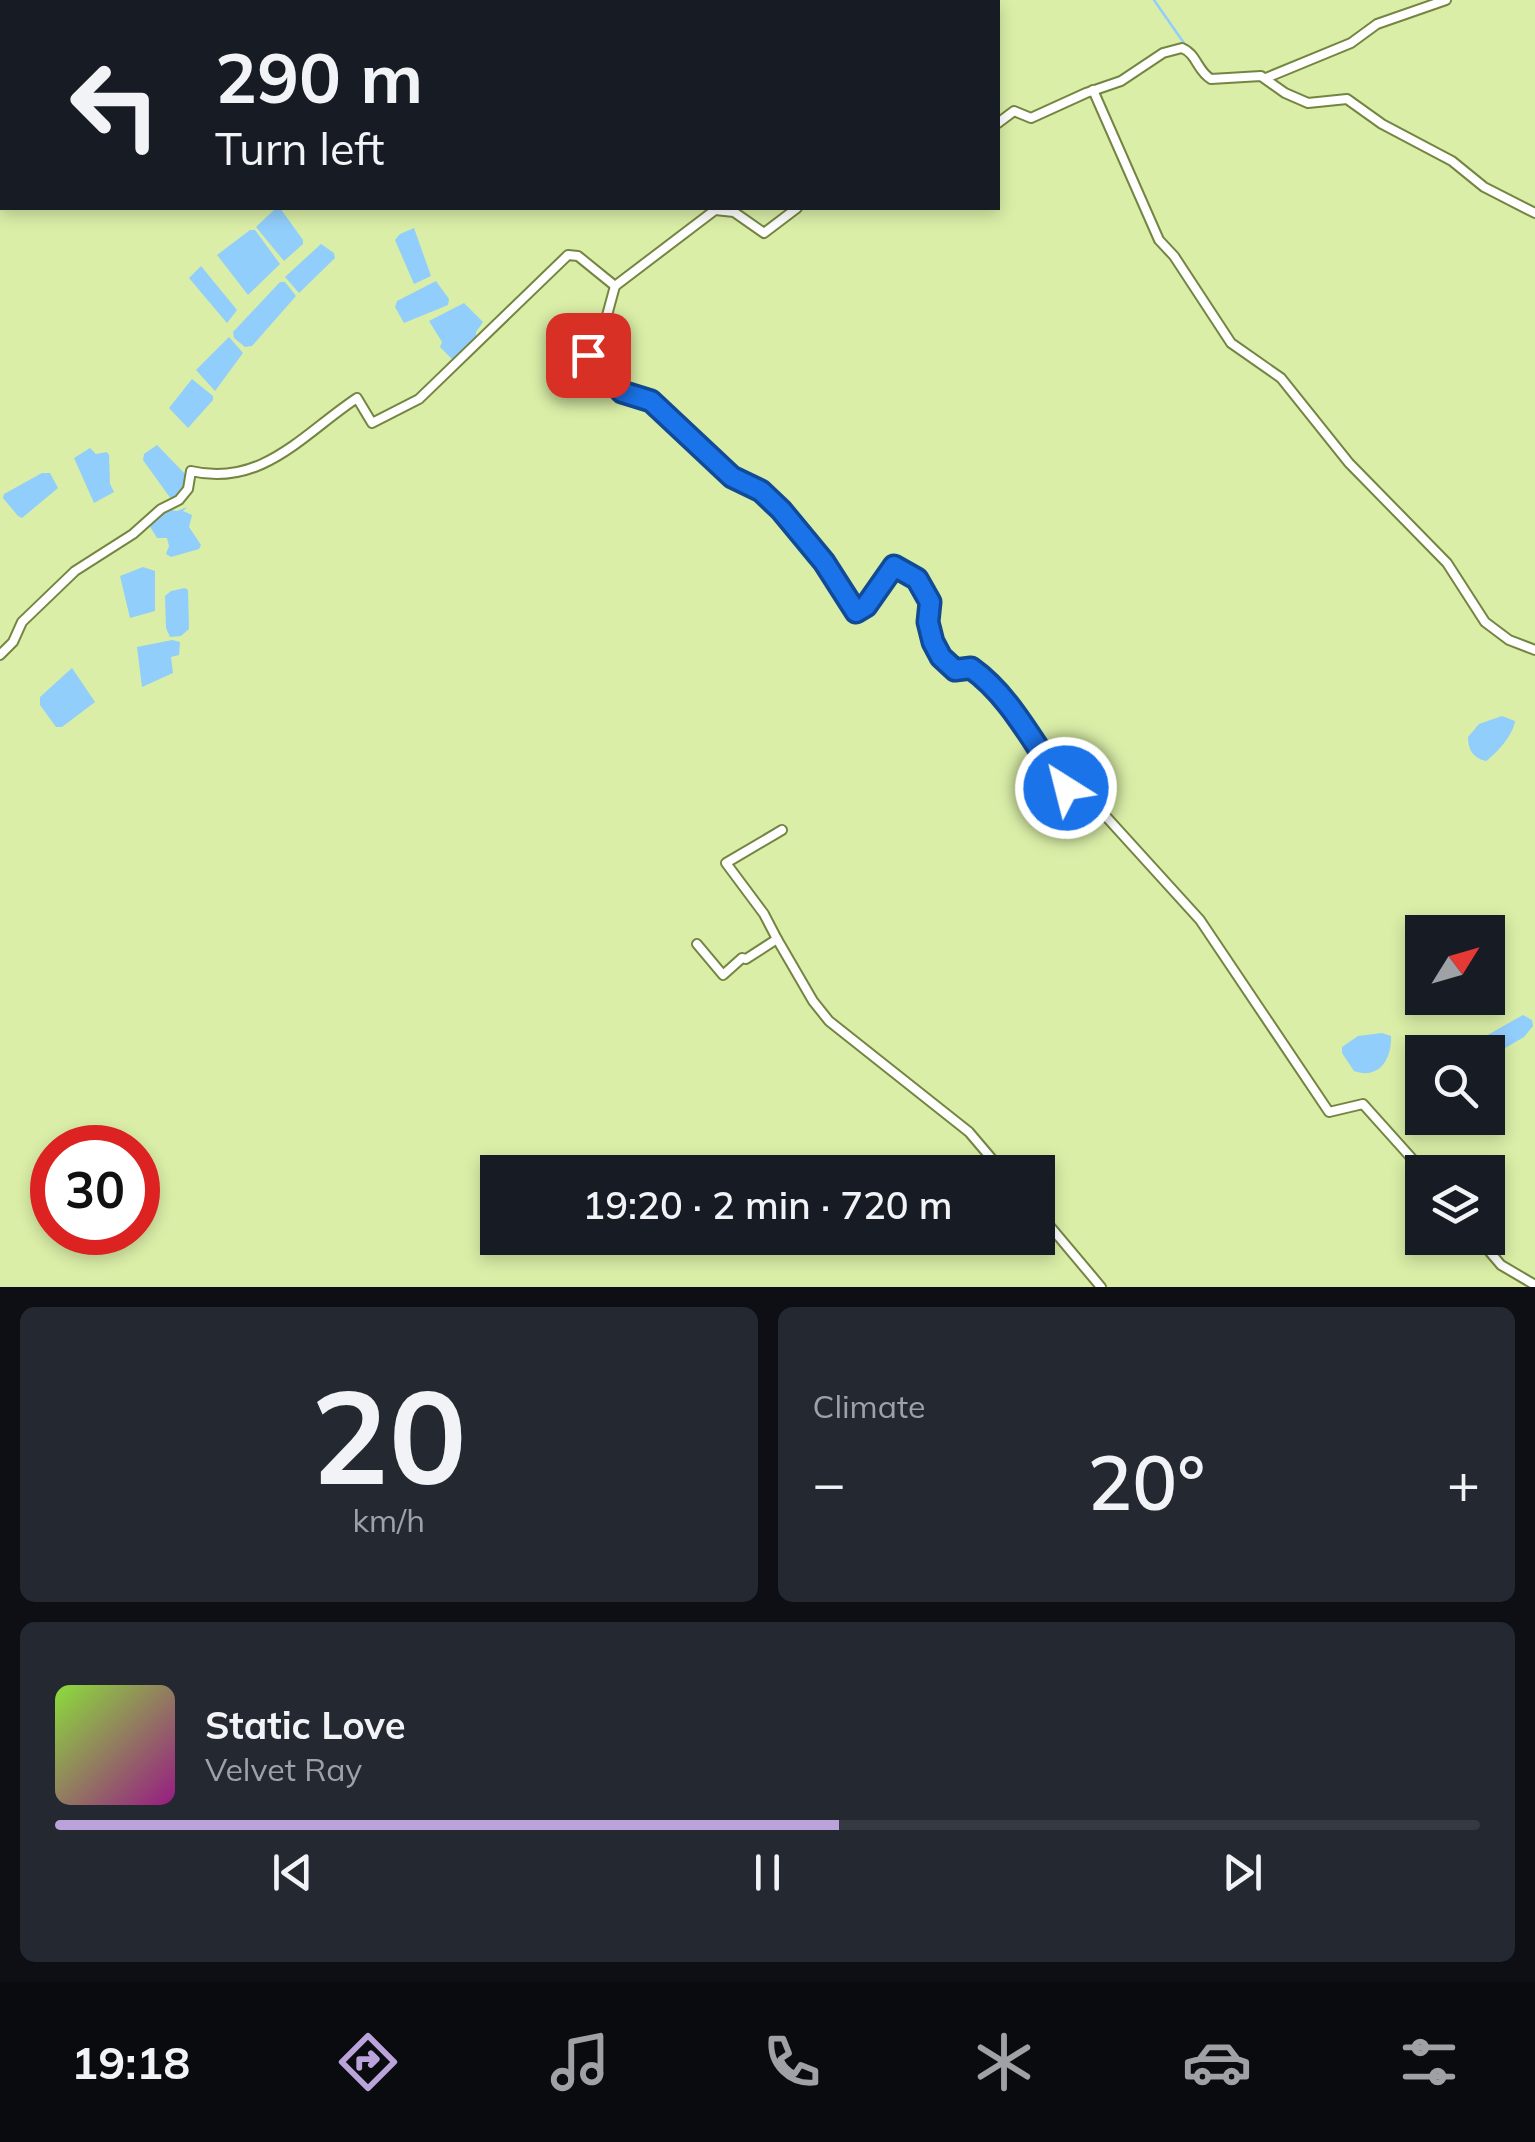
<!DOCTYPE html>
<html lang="en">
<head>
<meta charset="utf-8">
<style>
  body { margin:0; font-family:Mulish,sans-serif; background:#242831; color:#f1f3f6; height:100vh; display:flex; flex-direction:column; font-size:38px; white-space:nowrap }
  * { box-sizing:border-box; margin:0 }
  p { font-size:32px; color:#9ea1a6 }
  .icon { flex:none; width:55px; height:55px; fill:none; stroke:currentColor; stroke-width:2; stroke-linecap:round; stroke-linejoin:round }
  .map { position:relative; height:1287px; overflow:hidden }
  .drawer { display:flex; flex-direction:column; gap:20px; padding:20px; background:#0d0f14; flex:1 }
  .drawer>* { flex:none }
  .guide { position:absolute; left:0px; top:0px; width:1000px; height:210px; box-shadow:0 5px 15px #0003; background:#171b24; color:#f1f3f6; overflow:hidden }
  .needle { width:65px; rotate:53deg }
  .buttons { position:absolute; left:1405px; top:915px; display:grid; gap:20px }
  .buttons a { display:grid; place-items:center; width:100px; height:100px; border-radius:0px; background:#171b24; box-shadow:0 5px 15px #0003; font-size:50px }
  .speed { position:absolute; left:30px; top:1125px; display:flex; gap:20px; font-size:50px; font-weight:700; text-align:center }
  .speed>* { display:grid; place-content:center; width:130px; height:130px; border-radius:50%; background:#171b24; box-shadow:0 5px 15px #0003; line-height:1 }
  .speed .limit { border:15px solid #d22; background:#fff; color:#111 }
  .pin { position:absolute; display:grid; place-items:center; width:85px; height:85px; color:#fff; margin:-42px; border-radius:20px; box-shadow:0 5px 15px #0006 }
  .me { position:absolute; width:110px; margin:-55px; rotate:324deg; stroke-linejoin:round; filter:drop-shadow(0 0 8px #0008) }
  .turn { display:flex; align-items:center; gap:35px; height:210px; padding:0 50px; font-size:45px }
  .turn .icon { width:130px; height:130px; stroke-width:2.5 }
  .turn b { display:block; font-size:70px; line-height:85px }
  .big { font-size:75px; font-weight:600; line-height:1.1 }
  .drawer .card { flex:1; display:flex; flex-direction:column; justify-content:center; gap:15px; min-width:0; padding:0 35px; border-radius:15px; background:#242831 }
  .drawer .dial { align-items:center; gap:0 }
  .dial b { font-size:130px; line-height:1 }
  .song { display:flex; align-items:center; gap:30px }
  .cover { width:120px; height:120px; border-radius:15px; background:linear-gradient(135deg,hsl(90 70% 55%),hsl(310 70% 35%)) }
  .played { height:10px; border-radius:5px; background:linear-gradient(90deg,#baa3da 55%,#363941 55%) }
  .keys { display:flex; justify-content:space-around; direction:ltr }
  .heat { display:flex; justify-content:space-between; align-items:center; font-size:55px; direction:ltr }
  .drawer .tiles { flex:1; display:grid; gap:20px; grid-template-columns:1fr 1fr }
  .card:last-child { grid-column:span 2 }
  .trip { position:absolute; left:480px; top:1155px; width:575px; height:100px; border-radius:0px; background:#171b24; box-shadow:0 5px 15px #0003; font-weight:600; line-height:100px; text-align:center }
  .dock { display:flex; height:160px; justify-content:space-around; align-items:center; background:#090b0e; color:#9ea1a6 }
  .dock .icon { width:70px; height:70px }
  .dock .current { color:#baa3da }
  .dock b { font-size:45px; color:#f1f3f6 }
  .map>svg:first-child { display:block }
</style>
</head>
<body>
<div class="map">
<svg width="1535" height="1287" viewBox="0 0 1535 1287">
  <rect width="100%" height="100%" fill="#daeea7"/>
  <g fill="#91cefb">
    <polygon points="276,208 280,208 303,240 303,244 284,261 256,227"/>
    <polygon points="414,228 431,276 414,284 395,240 400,234"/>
    <polygon points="250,230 255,230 280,264 248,295 217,255"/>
    <polygon points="321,244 334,253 335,258 299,293 285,277"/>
    <polygon points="201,266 237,310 227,323 189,278"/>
    <polygon points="436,281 449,299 448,305 404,323 395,307 397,301"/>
    <polygon points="280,282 285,282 296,296 252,346 245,347 234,338 233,332"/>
    <polygon points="464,303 483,322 476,332 476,338 453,360 440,347 442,342 429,321"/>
    <polygon points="229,337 243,353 215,391 196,370"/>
    <polygon points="192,379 213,396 213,400 188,428 169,408"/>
    <polygon points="157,445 188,477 184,490 171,499 143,460 144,454"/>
    <polygon points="90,448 96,454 107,452 109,455 110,484 114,492 94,503 74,458"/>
    <polygon points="42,473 50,473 58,488 22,518 18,516 3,498 4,494"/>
    <polygon points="187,507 183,511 192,515 189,527 201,545 199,549 171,557 166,554 169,546 167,538 157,538 149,525 166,509 177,511"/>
    <polygon points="143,567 155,571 155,611 130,618 120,576"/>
    <polygon points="185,588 188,590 189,629 181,636 170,637 166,628 165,596 171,591"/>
    <polygon points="172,640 180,642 179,655 171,657 173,673 142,687 137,647"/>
    <polygon points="72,668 95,702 62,727 56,727 40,705 40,697"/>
    <path d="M1502 716 1515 721C1513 735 1497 753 1486 761 1473 758 1468 750 1468 737L1479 724Z"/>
    <polygon points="1523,1015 1532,1020 1533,1026 1524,1037 1488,1058 1488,1052 1473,1052 1472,1047 1477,1041"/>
    <path d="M1382 1033 1391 1036C1392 1059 1379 1080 1354 1071L1342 1053V1047L1358 1036Z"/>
  </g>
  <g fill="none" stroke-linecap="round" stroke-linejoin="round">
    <polyline stroke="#91cefb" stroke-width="2.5" points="1154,0 1186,46"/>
    <g stroke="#748542" stroke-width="12">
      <g id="minor">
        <polyline points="533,0 534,2"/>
        <polyline points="1266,78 1351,43 1377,24 1446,0"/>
        <polyline points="1093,90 1159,240 1174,256 1231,343 1281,378 1349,463 1447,563 1485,622 1509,640 1535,650"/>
        <path d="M998 123 1014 111 1031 118 1086 93 1121 81 1163 53 1182 48C1197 54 1197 71 1211 79L1261 76 1285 93 1308 103 1347 99 1382 124 1452 161 1484 187 1535 213"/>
        <path d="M615 286 606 319 588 355 622 392 651 401 732 477 761 491 781 510 825 562 856 612 866 605 894 566 917 579 931 602 928 623 933 641 941 657 955 670C960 668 965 666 970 668 997 676 1042 760 1063 784 1072 794 1089 801 1101 811L1200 920 1329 1112 1363 1104 1424 1172"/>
        <path d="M0 655 13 642 22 622 75 571 133 534 161 509 179 500 188 489 191 471C262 488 304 433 357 398L372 423 419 399 568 255 578 256 615 286 715 210 734 212 764 233 797 208"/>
        <polyline points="777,939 813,1001 829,1021 969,1132 1003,1172"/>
        <polyline points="697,944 723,975 742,958 746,959 777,939 764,914 726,863 782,830"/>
        <polyline points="1038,1212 1101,1287"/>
        <polyline points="1478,1238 1501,1265 1535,1285"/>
      </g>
    </g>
    <use href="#minor" stroke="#fff" stroke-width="8"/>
  </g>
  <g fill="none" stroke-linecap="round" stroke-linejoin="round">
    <g stroke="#114b97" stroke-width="25">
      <path id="route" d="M588 355 622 392 651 401 732 477 761 491 781 510 824 562 856 612 866 606 894 566 917 579 930 602 928 622 933 642 941 657 955 670 971 668C1013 698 1035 748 1066 788"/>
    </g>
    <use href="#route" stroke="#1a73e8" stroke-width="18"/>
  </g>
</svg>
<div class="buttons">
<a><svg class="needle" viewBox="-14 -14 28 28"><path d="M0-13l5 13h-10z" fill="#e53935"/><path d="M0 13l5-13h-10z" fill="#9ea1a6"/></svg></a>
<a><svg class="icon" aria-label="search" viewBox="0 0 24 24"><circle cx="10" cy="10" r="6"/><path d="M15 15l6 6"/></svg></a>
<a><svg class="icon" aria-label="layers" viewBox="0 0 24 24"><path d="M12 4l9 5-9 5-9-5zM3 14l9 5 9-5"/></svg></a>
</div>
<div class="speed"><div class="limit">30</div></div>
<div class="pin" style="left:588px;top:355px;background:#d93025"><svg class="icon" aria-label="arrive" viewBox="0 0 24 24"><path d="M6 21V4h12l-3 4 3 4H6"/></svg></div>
<svg class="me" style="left:1066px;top:788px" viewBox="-20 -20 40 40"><circle r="17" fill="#1a73e8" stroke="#fff" stroke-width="3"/><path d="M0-11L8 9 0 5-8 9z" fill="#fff"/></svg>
<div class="trip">19:20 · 2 min · 720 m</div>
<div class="guide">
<div class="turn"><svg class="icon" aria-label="left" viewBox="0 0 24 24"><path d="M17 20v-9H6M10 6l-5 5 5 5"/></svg><div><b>290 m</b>Turn left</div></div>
</div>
</div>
<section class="drawer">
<div class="tiles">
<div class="card dial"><b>20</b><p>km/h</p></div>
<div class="card"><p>Climate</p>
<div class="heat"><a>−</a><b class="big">20°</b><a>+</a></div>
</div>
<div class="card">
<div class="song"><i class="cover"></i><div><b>Static Love</b><p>Velvet Ray</p></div></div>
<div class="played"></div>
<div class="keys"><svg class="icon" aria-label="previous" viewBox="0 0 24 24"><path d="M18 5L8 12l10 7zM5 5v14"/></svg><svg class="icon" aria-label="pause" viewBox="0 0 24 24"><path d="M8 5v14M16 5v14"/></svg><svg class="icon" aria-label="next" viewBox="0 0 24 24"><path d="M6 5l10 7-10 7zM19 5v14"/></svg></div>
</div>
</div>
</section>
<nav class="dock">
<b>19:18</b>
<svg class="icon current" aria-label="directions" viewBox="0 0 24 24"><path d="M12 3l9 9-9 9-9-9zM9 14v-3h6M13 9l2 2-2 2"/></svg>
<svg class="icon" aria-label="music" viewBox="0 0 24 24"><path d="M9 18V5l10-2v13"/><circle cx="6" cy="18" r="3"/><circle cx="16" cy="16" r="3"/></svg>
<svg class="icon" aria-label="phone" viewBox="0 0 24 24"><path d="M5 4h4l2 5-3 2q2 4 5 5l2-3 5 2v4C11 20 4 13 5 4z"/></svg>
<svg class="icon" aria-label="climate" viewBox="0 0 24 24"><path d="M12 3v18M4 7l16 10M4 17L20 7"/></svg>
<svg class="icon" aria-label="car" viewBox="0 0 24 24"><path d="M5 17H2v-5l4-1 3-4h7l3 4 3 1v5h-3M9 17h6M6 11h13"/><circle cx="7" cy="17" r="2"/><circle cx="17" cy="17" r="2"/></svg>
<svg class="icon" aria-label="filters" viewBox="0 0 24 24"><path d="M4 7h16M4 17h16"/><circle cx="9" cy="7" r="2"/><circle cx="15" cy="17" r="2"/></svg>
</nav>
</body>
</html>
